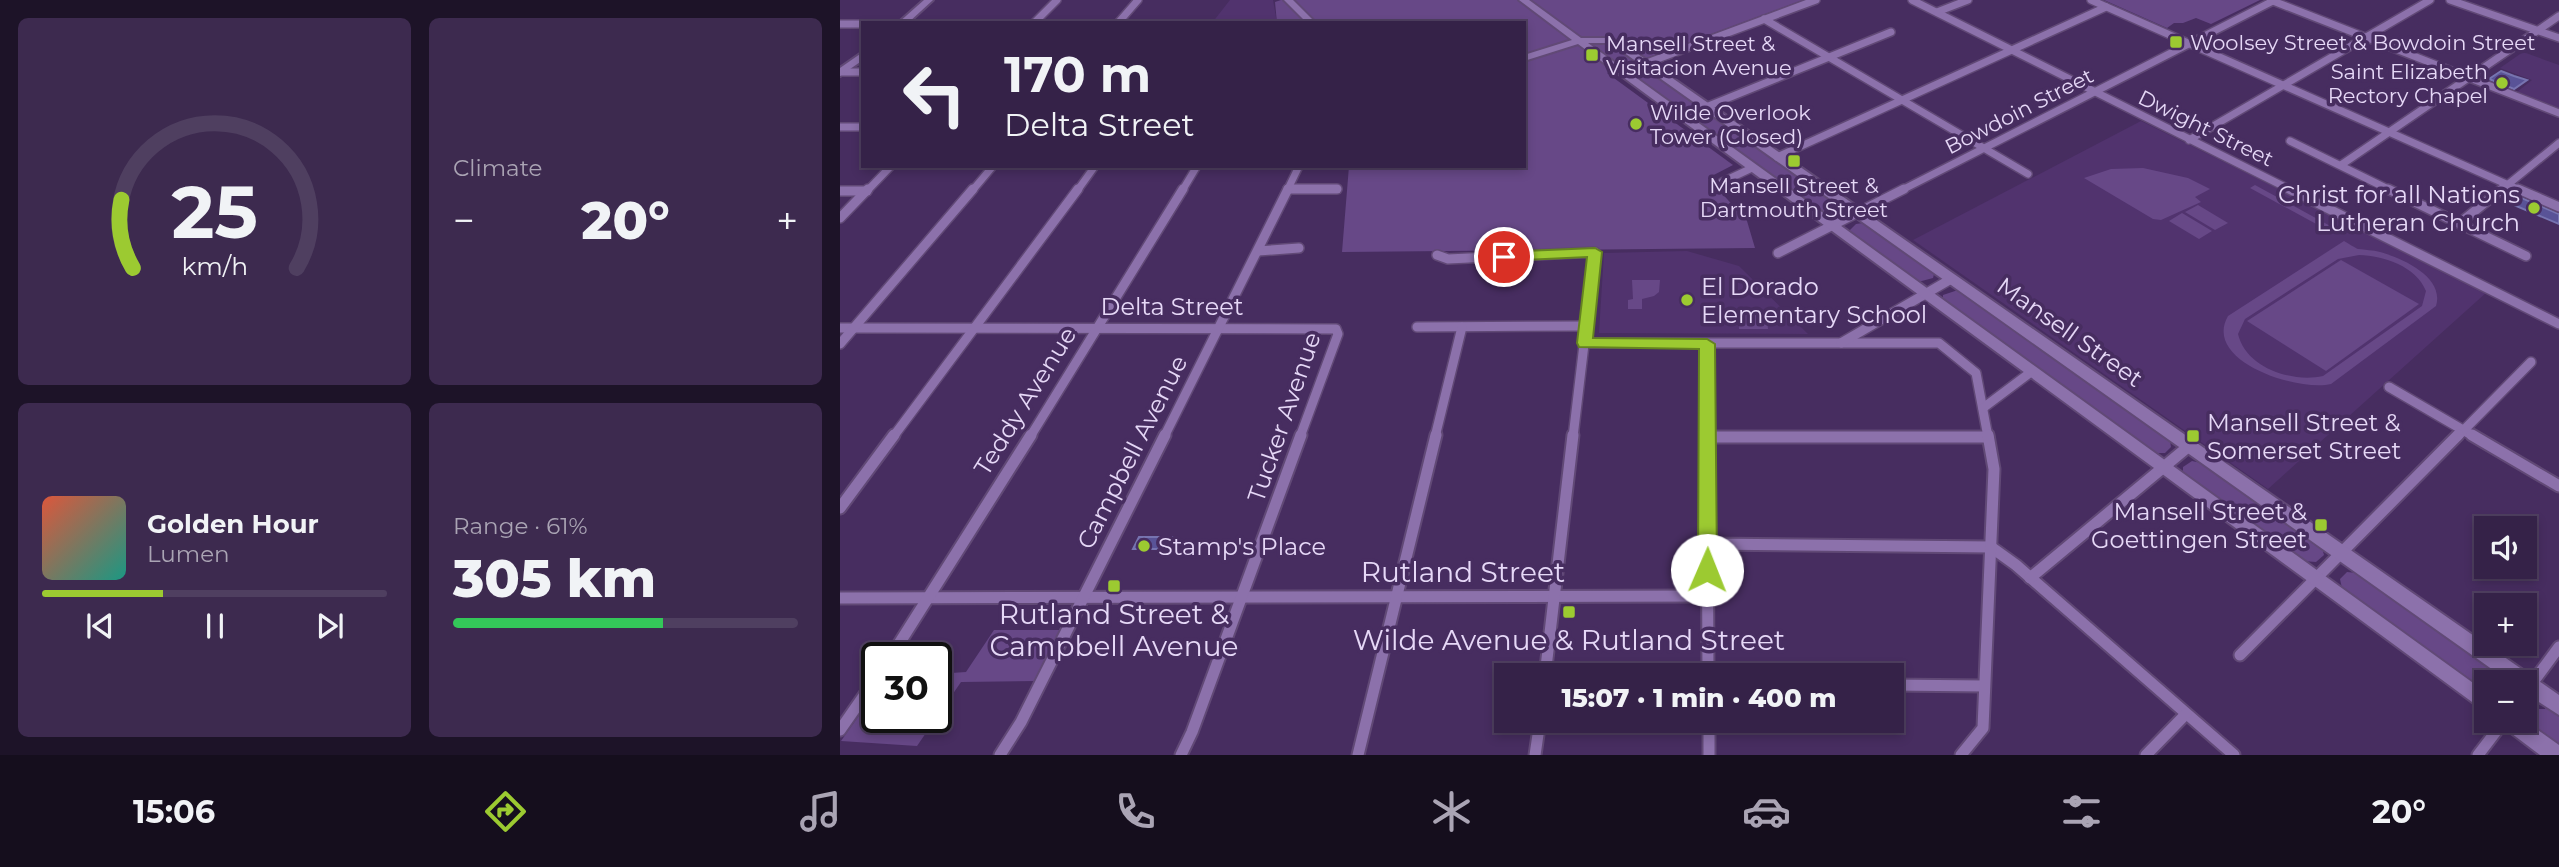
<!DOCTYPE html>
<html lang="en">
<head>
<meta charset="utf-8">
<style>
  body { margin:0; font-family:Montserrat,sans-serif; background:#3d2a4f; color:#f1f3f6; height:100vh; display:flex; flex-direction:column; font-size:26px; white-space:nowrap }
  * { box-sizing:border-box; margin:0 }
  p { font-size:23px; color:#aaa4b4 }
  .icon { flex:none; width:38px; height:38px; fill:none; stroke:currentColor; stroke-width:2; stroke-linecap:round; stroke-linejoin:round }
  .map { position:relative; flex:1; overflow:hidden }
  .panel { display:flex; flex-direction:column; gap:18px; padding:18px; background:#1d1328; width:840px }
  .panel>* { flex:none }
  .top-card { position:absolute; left:21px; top:21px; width:665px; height:147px; border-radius:0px; box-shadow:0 4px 10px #0003,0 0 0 2px #4f3f60; background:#352248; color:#f1f3f6; overflow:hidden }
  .tools { position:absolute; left:1634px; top:516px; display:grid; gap:14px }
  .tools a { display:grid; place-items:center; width:63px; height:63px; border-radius:0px; background:#352248; box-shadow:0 4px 10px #0003,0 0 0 2px #4f3f60; font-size:35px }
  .speed { position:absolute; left:21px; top:642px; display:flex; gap:14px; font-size:35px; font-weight:700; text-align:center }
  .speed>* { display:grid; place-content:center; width:91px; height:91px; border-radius:50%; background:#352248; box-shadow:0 4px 10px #0003,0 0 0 2px #4f3f60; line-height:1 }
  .speed .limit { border:4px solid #111; border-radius:10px; background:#fff; color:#111 }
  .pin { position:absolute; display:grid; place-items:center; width:60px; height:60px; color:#fff; margin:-30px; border:4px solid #fff; border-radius:50%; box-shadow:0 2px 7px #0007 }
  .me { position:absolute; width:77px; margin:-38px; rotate:1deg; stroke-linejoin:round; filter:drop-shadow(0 0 5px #0008) }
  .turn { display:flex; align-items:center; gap:24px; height:147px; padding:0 28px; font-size:32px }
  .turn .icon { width:91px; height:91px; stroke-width:2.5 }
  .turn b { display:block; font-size:49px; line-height:60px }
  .big { font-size:52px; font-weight:800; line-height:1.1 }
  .panel .tile { flex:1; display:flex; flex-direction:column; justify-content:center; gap:10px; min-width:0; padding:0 24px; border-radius:10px; background:#3d2a4f }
  .panel .dial { align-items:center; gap:0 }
  .dial svg { height:182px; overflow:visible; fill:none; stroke:#4f3f60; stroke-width:7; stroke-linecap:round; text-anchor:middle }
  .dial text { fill:#f1f3f6; stroke:none }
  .song { display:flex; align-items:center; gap:21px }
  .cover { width:84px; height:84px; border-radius:10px; background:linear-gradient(135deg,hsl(10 70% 55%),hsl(170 70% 35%)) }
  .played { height:7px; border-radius:4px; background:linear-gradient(90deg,#9cca31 35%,#4f3f60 35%) }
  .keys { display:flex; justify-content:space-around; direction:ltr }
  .heat { display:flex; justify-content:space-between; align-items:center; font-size:38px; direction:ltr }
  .charge { height:10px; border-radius:5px; background:linear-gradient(90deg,#34c759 61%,#4f3f60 0) }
  .panel .tiles { flex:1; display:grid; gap:18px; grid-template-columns:repeat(2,1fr) }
  .trip { position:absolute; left:654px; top:663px; width:410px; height:70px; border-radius:0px; background:#352248; box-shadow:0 4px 10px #0003,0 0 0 2px #4f3f60; font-weight:800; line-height:70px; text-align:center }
  .dock { display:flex; height:112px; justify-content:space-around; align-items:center; background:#150e1d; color:#aaa4b4 }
  .dock .icon { width:49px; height:49px }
  .dock .active { color:#9cca31 }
  .dock b { font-size:32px; color:#f1f3f6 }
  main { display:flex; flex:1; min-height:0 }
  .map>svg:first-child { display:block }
</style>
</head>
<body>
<main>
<section class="panel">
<div class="tiles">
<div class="tile dial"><svg viewBox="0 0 100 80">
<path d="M14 69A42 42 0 1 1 86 69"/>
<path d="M14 69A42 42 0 0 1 9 39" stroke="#9cca31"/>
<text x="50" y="56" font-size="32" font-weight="700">25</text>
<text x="50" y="72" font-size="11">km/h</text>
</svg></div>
<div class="tile"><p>Climate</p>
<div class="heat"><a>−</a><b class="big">20°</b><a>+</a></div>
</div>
<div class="tile">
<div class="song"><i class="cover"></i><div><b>Golden Hour</b><p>Lumen</p></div></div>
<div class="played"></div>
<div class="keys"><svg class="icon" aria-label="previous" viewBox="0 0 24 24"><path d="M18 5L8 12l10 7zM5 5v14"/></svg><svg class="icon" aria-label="pause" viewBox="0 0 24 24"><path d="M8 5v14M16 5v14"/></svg><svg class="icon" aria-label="next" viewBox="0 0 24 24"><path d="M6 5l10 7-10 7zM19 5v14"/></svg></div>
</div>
<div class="tile"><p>Range · 61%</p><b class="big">305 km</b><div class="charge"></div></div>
</div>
</section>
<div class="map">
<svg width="1719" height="755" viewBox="0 0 1719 755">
  <rect width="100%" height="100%" fill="#472d60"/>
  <g fill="#51336e">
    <polygon points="390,0 433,0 437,23 372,23"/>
    <polygon points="1683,52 1719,65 1719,108 1677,92 1692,80 1660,68"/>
    <polygon points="1301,121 1647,292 1428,489 1073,240"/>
    <polygon points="847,251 899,266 968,334 759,333 764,253"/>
  </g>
  <g fill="#674887" fill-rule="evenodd">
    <polygon points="441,0 963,0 796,62 1003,209 1002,212 987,217 780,67 767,73 893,165 868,178 907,221 915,248 502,252 509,166 684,166 684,23 437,23 435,2"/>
    <polygon points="1264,0 1420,0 1371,24 1356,18 1343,23 1334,23 1327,28"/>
    <polygon points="1303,168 1348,178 1370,189 1355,197 1361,202 1321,220 1313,219 1244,178 1271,169"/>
    <polygon points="1415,185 1494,228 1489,231 1410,188"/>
    <polygon points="1358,205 1388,223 1375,230 1345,212"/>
    <polygon points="1342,213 1372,231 1359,239 1329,221"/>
    <polygon points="1023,223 1094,274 1093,278 1078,282 1008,232 1016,224"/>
    <path d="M1504 241C1508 243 1515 248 1518 249 1525 250 1533 250 1540 252 1562 258 1605 277 1596 306L1491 384C1458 392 1362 361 1388 316ZM1519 255C1544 256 1576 266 1586 291L1582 306 1483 376C1452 383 1406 368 1398 334L1405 319 1498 259Z"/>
    <polygon points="1501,260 1579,304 1486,371 1407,321"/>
    <polygon points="792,280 820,280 819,292 814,296 802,299 802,309 788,309 788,300 793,299"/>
    <polygon points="1118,290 1330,440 1331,447 1325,453 1314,453 1103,299 1103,295"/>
    <polygon points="898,309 921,312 927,320 928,329 899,329"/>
    <polygon points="1352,461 1361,463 1482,548 1484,555 1476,562 1463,561 1343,473 1343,467"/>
    <polygon points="1507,572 1517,573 1670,682 1647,682 1647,693 1502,588 1500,579"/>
    <polygon points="154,630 223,630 197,681 121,682 77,746 1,741 37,690 37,718 96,718 96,674 126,672"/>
    <polygon points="1706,706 1719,716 1719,745 1695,728 1692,719 1698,709 1705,709"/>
  </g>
  <g fill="#595397" stroke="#7774b0" stroke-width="2">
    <polygon points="1661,71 1674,76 1687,80 1674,89 1649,79"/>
    <polygon points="1677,196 1719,214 1719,224 1669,203"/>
    <polygon points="299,537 335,537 330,549 293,549"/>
  </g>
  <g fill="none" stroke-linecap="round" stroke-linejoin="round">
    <g stroke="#614976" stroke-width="10">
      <g id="street-far2">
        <polyline points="1072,0 1453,191"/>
        <polyline points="1251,0 1682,191"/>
        <polyline points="1610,0 1719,38"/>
        <polyline points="1433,1 1719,113"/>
        <polyline points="1097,12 1128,0"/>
        <polyline points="924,19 1188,174"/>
        <polyline points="194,23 217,0"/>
        <polyline points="278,23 298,0"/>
        <polyline points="0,24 23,24"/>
        <polyline points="804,64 976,0"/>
        <polyline points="0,72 23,72"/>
        <polyline points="866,107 1051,32"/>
        <polyline points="0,127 23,127"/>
        <polyline points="1349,140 1590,0"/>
        <polyline points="1450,141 1552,191"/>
        <polyline points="937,157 1266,7"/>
        <polyline points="1501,165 1719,16"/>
        <polyline points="882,182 912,168"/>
        <polyline points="448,189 497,189"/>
        <polyline points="27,191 51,166"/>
        <polyline points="132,191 153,166"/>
        <polyline points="237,191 255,166"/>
        <polyline points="342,191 357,166"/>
        <polyline points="447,191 459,166"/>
        <polyline points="1060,191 1435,0"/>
        <polyline points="1660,191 1719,143"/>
      </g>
    </g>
    <g stroke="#614976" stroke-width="12">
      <g id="street-far1">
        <polyline points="448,189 497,189"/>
        <polyline points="1449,189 1719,324"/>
        <polyline points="1548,189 1686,256"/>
        <polyline points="1678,189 1719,207"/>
        <polyline points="0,191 27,191"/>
        <polyline points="0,218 28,189"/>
        <polyline points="1621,222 1662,189"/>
        <polyline points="418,251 459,248"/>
        <polyline points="938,253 1064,189"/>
        <polyline points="597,255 608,259 755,252 733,437"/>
        <polyline points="577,327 746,326"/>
        <polyline points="0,328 496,329 498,334 460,437"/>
        <polyline points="744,343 1099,343 1136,373 1148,437"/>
        <polyline points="1001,343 1111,279"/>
        <polyline points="0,344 133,189"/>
        <polyline points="867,344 867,437"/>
        <polyline points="1549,387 1635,437"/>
        <polyline points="1143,408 1191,372"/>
        <polyline points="53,437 238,189"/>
        <polyline points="190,437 343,189"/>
        <polyline points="324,437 448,189"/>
        <polyline points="595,437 622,327"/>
        <polyline points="1617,437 1691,362"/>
      </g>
    </g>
    <g stroke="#614976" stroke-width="15">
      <g id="street">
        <polyline points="867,435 868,676"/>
        <polyline points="1632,435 1719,486"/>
        <polyline points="868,437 1148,437"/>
        <polyline points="0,508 54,435"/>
        <polyline points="868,544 1151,547 1176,565 1394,755"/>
        <polyline points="1190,578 1349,446"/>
        <polyline points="0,598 867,596"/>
        <polyline points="1400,655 1618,435"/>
        <polyline points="50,658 191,435"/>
        <polyline points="705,676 733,435"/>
        <polyline points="1052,685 1144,686"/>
        <polyline points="1688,689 1719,647"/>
        <polyline points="869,721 869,755"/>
        <polyline points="0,730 37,677"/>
        <polyline points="160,755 181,722 325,435"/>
        <polyline points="341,755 352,732 461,435"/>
        <polyline points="518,755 596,435"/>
        <polyline points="695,755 700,721"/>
        <polyline points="1121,755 1143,728 1154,469 1148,435"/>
        <polyline points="1306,755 1346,714"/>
        <polyline points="1638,755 1664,721"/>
      </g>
    </g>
    <g stroke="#614976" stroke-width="4">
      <g id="secondary">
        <polygon points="84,0 93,0 68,23 58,23"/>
        <polygon points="444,0 453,0 476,23 467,23"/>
        <polygon points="679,0 689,0 741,38 768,38 782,43 1719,695 1719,715 1685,693 1685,682 1670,682 776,47 766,43 748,43 1647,693 1647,713 738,44 684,61 684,55 732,40"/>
        <polygon points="23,52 23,60 0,76 0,68"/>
        <polygon points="1661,721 1685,721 1719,745 1719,755 1700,755 1663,727"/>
      </g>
    </g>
    <use href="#street-far2" stroke="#8c71ab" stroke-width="7"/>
    <use href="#street-far1" stroke="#8c71ab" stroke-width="9"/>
    <use href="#street" stroke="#8c71ab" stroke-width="11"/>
    <use href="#secondary" fill="#8c71ab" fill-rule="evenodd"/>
  </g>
  <polygon fill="#9cca31" stroke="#658320" stroke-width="2" points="755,248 762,252 753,338 867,339 875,344 877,570 874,576 867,578 861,576 858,570 859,349 739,347 737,343 747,257 664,261 657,257 664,252"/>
  <g fill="#9cca31" stroke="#472d60" stroke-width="2.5">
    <rect x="1329" y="35" width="14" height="14" rx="3.5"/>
    <rect x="745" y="48" width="14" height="14" rx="3.5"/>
    <circle cx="1662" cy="83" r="7"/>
    <circle cx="796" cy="124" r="7"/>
    <rect x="947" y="154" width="14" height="14" rx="3.5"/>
    <circle cx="1694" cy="208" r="7"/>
    <circle cx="847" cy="300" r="7"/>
    <rect x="1346" y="429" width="14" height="14" rx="3.5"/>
    <rect x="1474" y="518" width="14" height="14" rx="3.5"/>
    <circle cx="304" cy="546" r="7"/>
    <rect x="267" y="579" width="14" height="14" rx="3.5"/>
    <rect x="722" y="605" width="14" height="14" rx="3.5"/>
  </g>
  <g text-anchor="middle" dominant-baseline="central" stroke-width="7" stroke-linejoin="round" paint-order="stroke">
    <g font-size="21" fill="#e6d8f7" stroke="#472d60" text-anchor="start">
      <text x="1350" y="42">Woolsey Street &amp; Bowdoin Street</text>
      <text x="766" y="43">Mansell Street &amp;<tspan x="766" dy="24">Visitacion Avenue</tspan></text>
      <text x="1648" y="71" text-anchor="end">Saint Elizabeth<tspan x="1648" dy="24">Rectory Chapel</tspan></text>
      <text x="810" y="112">Wilde Overlook<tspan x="810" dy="24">Tower (Closed)</tspan></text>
      <text x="954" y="185" text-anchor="middle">Mansell Street &amp;<tspan x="954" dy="24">Dartmouth Street</tspan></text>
    </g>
    <g font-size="21" fill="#e6d8f7" stroke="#472d60">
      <text transform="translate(1179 111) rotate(-27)">Bowdoin Street</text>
      <text transform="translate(1366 128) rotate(26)">Dwight Street</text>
    </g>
    <g font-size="24" fill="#e6d8f7" stroke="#472d60" text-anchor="start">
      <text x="1680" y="194" text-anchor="end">Christ for all Nations<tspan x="1680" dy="28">Lutheran Church</tspan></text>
      <text x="861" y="286">El Dorado<tspan x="861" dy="28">Elementary School</tspan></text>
      <text x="1367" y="422">Mansell Street &amp;<tspan x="1367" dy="28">Somerset Street</tspan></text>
      <text x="1467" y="511" text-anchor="end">Mansell Street &amp;<tspan x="1467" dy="28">Goettingen Street</tspan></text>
      <text x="318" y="546">Stamp's Place</text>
    </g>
    <g font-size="24" fill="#e6d8f7" stroke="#472d60">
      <text x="332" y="306">Delta Street</text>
      <text transform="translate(1230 332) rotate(35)">Mansell Street</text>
      <text transform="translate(185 401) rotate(-58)">Teddy Avenue</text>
      <text transform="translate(444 417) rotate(-71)">Tucker Avenue</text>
      <text transform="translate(292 452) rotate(-63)">Campbell Avenue</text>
    </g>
    <g font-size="28" fill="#e6d8f7" stroke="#472d60">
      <text x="623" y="572">Rutland Street</text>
    </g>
    <g font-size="28" fill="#e6d8f7" stroke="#472d60">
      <text x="274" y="614">Rutland Street &amp;<tspan x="274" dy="32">Campbell Avenue</tspan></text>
      <text x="729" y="640">Wilde Avenue &amp; Rutland Street</text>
    </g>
  </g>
</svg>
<div class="tools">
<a><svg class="icon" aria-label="sound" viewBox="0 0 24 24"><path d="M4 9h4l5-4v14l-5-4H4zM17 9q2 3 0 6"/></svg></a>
<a>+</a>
<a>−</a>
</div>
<div class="speed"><div class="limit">30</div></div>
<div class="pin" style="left:664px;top:257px;background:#d93025"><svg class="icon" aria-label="arrive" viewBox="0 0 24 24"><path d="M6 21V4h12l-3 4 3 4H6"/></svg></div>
<svg class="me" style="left:867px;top:570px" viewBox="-20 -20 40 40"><circle r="19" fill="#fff"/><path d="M0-13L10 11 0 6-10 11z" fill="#9cca31"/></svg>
<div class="trip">15:07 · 1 min · 400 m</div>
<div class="top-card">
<div class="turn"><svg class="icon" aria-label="left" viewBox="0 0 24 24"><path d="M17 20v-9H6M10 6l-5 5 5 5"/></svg><div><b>170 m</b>Delta Street</div></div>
</div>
</div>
</main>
<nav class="dock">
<b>15:06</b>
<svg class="icon active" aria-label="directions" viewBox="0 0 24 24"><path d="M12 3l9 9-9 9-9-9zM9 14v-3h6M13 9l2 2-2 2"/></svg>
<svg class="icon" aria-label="music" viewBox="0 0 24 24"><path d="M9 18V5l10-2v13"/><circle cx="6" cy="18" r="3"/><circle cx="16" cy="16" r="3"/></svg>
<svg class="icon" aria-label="phone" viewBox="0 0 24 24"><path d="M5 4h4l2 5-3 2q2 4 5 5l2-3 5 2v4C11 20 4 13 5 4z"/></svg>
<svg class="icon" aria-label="climate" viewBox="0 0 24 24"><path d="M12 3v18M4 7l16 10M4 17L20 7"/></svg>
<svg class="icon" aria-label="car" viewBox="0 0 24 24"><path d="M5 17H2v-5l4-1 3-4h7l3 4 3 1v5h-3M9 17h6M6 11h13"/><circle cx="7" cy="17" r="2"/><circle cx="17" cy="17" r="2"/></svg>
<svg class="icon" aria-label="filters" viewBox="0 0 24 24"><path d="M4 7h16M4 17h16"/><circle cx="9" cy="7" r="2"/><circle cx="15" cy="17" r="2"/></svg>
<b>20°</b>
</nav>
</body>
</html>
